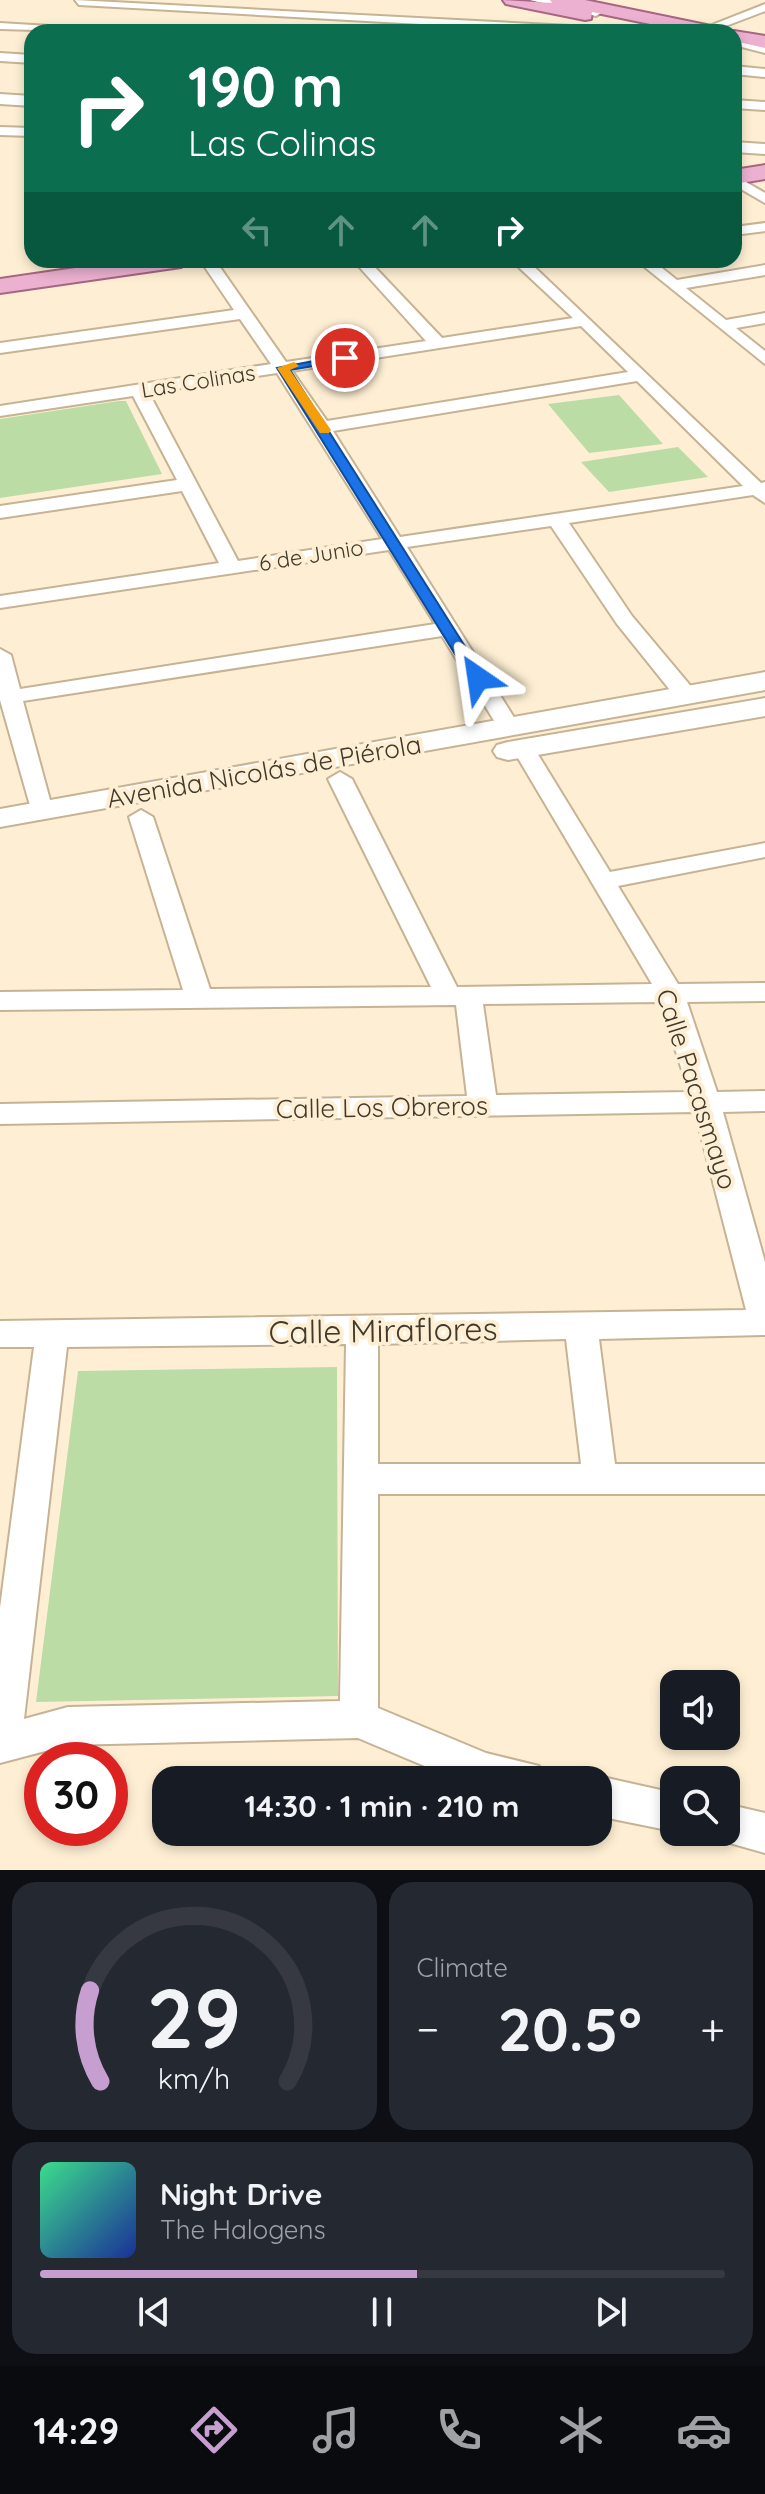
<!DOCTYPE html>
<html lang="en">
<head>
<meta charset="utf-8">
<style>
  body { margin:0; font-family:Quicksand,sans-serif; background:#242831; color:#f1f3f6; height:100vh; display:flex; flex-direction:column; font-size:30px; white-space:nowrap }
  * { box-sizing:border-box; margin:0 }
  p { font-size:26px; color:#9ea1a6 }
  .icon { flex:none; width:44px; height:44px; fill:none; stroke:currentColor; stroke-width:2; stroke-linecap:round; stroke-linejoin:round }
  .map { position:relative; height:1870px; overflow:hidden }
  .sheet { display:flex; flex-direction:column; gap:12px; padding:12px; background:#0d0f14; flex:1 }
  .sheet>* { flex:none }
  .guide { position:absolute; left:24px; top:24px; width:718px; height:244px; border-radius:24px; box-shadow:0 4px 12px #0003; background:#0b6e4f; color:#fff; overflow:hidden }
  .buttons { position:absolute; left:660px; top:1670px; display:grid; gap:16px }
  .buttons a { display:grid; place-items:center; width:80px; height:80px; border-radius:16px; background:#171b24; box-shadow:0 4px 12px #0003; font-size:40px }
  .speed { position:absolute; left:24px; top:1742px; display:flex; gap:16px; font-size:40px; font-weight:700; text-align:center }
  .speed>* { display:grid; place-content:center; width:104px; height:104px; border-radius:50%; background:#171b24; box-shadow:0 4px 12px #0003; line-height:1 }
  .speed .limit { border:12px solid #d22; background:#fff; color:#111 }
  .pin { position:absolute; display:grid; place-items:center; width:68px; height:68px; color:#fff; margin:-34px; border:4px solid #fff; border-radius:50%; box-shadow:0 2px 8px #0007 }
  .me { position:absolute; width:88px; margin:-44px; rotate:328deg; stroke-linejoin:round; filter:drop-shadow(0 0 6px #0008) }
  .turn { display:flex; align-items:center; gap:28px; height:168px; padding:0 32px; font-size:36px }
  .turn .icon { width:104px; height:104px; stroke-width:2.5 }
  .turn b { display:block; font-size:56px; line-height:68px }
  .lanes { display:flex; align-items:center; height:76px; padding:0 32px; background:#0003; justify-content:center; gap:40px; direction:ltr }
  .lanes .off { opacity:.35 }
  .big { font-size:60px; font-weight:700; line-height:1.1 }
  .sheet .card { flex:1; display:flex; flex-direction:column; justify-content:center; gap:12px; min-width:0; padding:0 28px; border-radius:24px; background:#242831 }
  .sheet .dial { align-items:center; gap:0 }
  .dial svg { height:208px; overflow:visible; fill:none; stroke:#363941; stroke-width:7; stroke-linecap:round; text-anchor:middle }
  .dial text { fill:#f1f3f6; stroke:none }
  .song { display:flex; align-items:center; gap:24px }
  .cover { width:96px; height:96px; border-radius:12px; background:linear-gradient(135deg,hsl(150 70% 55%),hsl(230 70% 35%)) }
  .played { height:8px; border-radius:4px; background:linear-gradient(90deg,#c69ecf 55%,#363941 55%) }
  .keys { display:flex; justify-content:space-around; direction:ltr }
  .heat { display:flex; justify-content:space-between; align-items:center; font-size:44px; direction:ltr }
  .sheet .tiles { flex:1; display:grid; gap:12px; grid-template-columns:1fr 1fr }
  .card:last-child { grid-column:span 2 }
  .trip { position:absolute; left:152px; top:1766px; width:460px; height:80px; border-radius:24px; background:#171b24; box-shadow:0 4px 12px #0003; font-weight:700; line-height:80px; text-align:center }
  .tabs { display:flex; height:128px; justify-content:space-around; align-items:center; background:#090b0e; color:#9ea1a6 }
  .tabs .icon { width:56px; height:56px }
  .tabs .current { color:#c69ecf }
  .tabs b { font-size:36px; color:#f1f3f6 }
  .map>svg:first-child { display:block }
</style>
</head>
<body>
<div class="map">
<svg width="765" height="1870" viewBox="0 0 765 1870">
  <rect width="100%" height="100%" fill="#feefd4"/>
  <g fill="#bcdca5">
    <polygon points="619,395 663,444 589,453 548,404"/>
    <polygon points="119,401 126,401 162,474 0,498 0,419"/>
    <polygon points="678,447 708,477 609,492 581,462"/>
    <polygon points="337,1367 338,1696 36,1702 78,1371"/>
  </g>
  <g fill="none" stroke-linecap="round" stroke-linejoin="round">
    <g stroke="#c6b394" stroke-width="4">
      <g id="minor">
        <polygon points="75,0 609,28 615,31 566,32 79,5"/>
        <polygon points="765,4 765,11 710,32 699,30"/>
        <polygon points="0,23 100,29 106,32 0,29"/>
        <polygon points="0,53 32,55 32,63 0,61"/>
        <polygon points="734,66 765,69 765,77 734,74"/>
        <polygon points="734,100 765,102 765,110 734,108"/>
        <polygon points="0,127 32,128 32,136 0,135"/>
        <polygon points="734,175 765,193 765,203 734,185"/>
        <polygon points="765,223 765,231 734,235 734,227"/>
        <path d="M200 260H215L286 362 426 341 353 260H368L442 338 573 318 511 260H527L761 483 765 482V503L753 495 569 523 632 616 694 690 697 695 694 700H678L617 624 551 526 407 547 520 727 517 732H501L442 636 23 701 53 811 49 816H33L0 700V649L11 655 20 689 435 624 389 550 0 608V596L219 563 182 491 0 518V506L177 480 133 396 0 416V406L271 364 240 319 0 353V343L234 310ZM581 326 628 372 327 421 292 371ZM277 373 382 539 238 561 149 393ZM637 381 743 486 400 537 333 431Z"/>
        <polygon points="636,260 652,260 677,280 765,265 765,275 686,288 726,320 765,313 765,323 736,328 765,351 765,364"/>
        <path d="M523 741 534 748 610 872 765 843V857L618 886 678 984 765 983V1001L687 1002 717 1092 765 1091V1111L723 1112 765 1262V1335L599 1339 615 1464H765V1494H378V1708L486 1753 539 1766 545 1780H458L358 1738 68 1745 0 1763V1608L34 1347H0V1321L746 1310 695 1112 0 1124V1104L467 1096 456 1005 0 1010V992L183 990 129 817 141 810 153 817 210 989 431 987 328 779 340 772 352 779 457 987 652 984 512 748ZM660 1002 689 1092 496 1095 483 1004ZM566 1339 581 1464H378V1344ZM346 1344 340 1701 68 1707 24 1719 67 1347Z"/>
        <polygon points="598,1776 674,1793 677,1832 598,1816 598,1780 589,1780"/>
        <polygon points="726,1804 765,1813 765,1853 712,1838 709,1832 726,1832"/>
      </g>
    </g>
    <g stroke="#c6b394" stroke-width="4">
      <g id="tertiary">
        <polygon points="530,0 558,0 603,12 596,16"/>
        <polygon points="734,37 765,43 765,53 734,45"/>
        <polygon points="0,94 32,96 32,106 0,104"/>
        <polygon points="734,142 765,144 765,154 734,152"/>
        <polygon points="765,672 765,690 0,827 0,809"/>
        <polygon points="765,698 765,716 508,760 497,757 493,751 497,745 508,742"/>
      </g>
    </g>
    <g stroke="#a76582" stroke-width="4">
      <g id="primary">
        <polygon points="503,0 552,3 550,0 585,0 716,27 725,32 689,32 592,12 591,19 585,20 506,4"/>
        <polygon points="734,31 765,36 765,48 734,41 734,32 728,32"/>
        <polygon points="765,165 765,179 734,184 734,170"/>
        <polygon points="130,260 193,260 181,267 0,293 0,279"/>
      </g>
    </g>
    <use href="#minor" fill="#fff" fill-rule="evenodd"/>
    <use href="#tertiary" fill="#fff" fill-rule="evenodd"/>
    <use href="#primary" fill="#ecb1d0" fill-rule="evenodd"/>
  </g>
  <polygon fill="#1a73e8" stroke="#114b97" stroke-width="2" points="345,355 349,360 290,370 485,678 483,681 470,678 277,368"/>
  <polygon fill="#f59e0b" points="294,362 299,366 290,370 331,430 329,433 320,433 277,368"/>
  <g text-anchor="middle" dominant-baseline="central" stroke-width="8" stroke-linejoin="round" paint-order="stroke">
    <g font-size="22" fill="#40392c" stroke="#feefd4">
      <text transform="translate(198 381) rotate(-9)">Las Colinas</text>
      <text transform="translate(311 555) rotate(-9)">6 de Junio</text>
    </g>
    <g font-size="26" fill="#40392c" stroke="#feefd4">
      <text transform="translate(264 771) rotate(-10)">Avenida Nicolás de Piérola</text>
      <text transform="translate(697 1089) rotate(72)">Calle Pacasmayo</text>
      <text transform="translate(382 1107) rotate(-1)">Calle Los Obreros</text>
    </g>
    <g font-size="32" fill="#40392c" stroke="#feefd4">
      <text transform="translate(383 1330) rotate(-1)">Calle Miraflores</text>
    </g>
  </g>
</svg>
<div class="buttons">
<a><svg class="icon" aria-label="sound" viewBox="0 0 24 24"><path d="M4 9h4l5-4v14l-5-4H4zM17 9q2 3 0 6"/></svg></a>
<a><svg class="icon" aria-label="search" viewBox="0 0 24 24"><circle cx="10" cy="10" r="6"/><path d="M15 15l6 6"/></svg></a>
</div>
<div class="speed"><div class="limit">30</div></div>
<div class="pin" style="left:345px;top:358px;background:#d93025"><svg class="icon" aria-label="arrive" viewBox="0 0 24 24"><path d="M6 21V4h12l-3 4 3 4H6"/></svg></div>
<svg class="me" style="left:478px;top:678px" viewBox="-20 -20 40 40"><path d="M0-17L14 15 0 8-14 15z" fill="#1a73e8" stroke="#fff" stroke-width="4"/></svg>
<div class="trip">14:30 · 1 min · 210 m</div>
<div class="guide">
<div class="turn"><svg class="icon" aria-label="right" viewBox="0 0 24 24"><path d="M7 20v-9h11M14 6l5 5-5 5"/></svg><div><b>190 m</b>Las Colinas</div></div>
<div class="lanes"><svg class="icon off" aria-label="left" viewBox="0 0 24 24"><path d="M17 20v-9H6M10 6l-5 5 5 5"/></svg><svg class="icon off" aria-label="ahead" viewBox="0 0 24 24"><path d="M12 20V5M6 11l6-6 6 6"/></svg><svg class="icon off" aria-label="ahead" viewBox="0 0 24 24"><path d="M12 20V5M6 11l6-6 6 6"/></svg><svg class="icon" aria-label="right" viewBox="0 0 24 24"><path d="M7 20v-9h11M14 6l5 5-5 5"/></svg></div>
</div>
</div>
<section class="sheet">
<div class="tiles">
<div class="card dial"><svg viewBox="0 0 100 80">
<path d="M14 69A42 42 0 1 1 86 69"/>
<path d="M14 69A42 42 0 0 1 10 34" stroke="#c69ecf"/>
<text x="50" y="56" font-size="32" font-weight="700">29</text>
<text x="50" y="72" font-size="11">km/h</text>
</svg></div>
<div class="card"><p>Climate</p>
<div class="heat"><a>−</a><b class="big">20.5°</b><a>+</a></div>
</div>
<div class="card">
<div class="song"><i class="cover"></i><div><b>Night Drive</b><p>The Halogens</p></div></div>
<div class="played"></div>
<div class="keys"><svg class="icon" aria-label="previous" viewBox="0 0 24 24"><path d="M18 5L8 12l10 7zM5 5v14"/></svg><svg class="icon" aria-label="pause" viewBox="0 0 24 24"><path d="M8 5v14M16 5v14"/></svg><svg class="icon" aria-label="next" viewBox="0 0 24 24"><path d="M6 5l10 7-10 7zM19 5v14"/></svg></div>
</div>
</div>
</section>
<nav class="tabs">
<b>14:29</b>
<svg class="icon current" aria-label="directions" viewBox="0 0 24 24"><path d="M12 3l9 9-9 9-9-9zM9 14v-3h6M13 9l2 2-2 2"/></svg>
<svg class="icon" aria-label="music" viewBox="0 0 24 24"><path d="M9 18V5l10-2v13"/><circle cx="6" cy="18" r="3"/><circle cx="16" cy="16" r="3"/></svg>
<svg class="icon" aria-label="phone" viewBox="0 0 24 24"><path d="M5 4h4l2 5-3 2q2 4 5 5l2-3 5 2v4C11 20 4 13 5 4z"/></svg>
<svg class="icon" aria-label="climate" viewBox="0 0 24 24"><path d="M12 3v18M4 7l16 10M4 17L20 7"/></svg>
<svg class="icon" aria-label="car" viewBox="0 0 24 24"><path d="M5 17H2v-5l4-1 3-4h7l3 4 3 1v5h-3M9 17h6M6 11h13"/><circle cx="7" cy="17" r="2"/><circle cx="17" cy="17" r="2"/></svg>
</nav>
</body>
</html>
